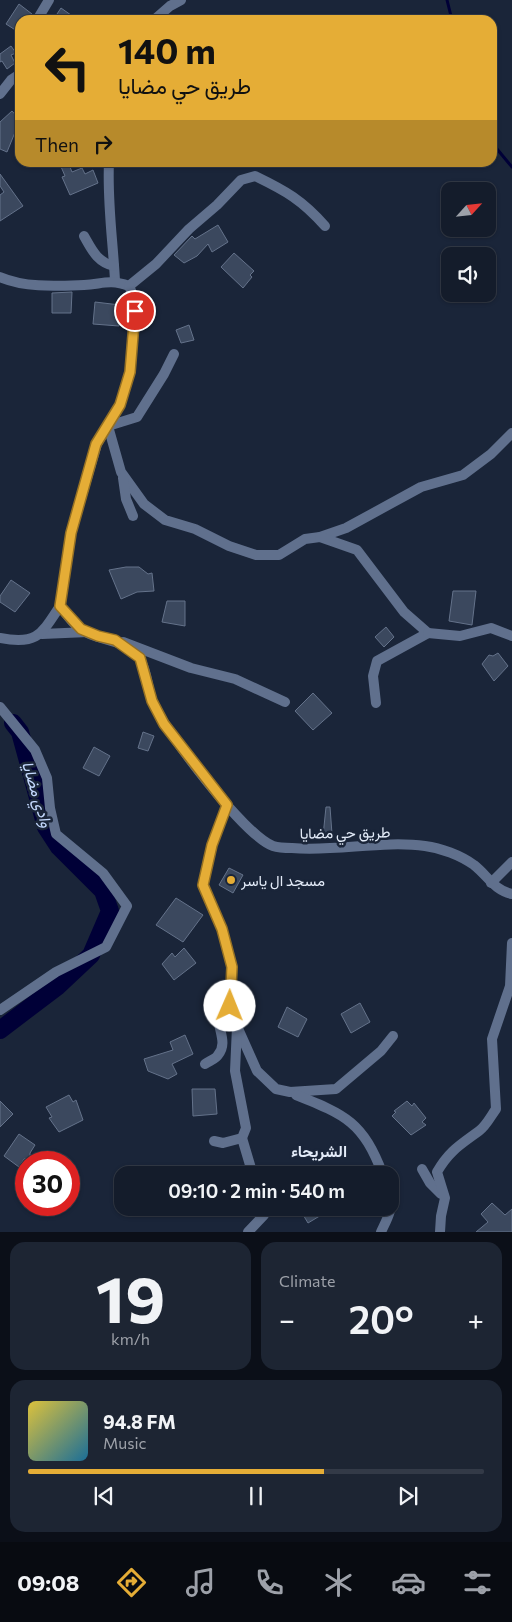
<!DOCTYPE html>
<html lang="en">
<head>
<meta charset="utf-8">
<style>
  body { margin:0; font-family:Commissioner,Vazirmatn,sans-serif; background:#1d2533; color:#f1f3f6; height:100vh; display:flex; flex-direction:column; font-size:19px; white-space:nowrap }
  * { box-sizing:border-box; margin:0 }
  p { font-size:16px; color:#9da1a9 }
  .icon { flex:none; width:28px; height:28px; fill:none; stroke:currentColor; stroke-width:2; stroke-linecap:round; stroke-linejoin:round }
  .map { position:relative; height:1232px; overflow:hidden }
  .details { display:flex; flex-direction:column; gap:10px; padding:10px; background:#0b0f18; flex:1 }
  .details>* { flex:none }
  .top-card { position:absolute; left:15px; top:15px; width:482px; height:152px; border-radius:15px; box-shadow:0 1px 4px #0004,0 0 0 1px #333a47; background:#e5ad36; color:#111; overflow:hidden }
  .needle { width:32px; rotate:63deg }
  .fabs { position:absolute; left:441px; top:182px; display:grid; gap:10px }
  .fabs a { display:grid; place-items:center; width:55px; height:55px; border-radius:10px; background:#141c2b; box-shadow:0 1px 4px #0004,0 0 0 1px #333a47; font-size:25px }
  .speed { position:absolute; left:15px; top:1151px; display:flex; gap:10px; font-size:25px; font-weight:700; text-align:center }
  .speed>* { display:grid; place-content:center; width:65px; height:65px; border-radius:50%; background:#141c2b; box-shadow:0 1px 4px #0004,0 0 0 1px #333a47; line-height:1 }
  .speed .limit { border:8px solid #d22; background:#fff; color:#111 }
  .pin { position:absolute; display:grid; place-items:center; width:42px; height:42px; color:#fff; margin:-21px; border:2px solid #fff; border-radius:50%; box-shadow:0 1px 5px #0007 }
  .me { position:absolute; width:55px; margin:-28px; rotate:1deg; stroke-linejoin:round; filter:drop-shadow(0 0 4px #0008) }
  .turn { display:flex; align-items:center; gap:18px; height:105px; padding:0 20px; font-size:22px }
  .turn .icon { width:65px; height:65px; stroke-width:2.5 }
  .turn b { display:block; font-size:35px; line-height:42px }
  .then { display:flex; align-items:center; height:48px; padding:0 20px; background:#0003; gap:10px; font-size:19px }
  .big { font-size:38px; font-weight:600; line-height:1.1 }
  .details .tile { flex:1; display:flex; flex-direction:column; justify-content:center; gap:8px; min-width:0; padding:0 18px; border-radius:15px; background:#1d2533 }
  .details .dial { align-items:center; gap:0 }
  .dial b { font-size:65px; line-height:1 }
  .song { display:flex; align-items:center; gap:15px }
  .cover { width:60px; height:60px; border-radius:8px; background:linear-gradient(135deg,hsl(50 70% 55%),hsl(200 70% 35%)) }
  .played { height:5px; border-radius:2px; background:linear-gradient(90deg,#e5ad36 65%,#333a47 65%) }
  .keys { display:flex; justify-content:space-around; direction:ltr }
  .heat { display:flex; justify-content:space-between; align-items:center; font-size:28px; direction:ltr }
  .details .tiles { flex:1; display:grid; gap:10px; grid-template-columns:1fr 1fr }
  .tile:last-child { grid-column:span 2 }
  .trip { position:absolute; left:114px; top:1166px; width:285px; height:50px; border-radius:15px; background:#141c2b; box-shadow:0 1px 4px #0004,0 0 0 1px #333a47; font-weight:600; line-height:50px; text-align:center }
  .tab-bar { display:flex; height:80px; justify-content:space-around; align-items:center; background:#080b11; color:#9da1a9 }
  .tab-bar .icon { width:35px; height:35px }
  .tab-bar .active { color:#e5ad36 }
  .tab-bar b { font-size:22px; color:#f1f3f6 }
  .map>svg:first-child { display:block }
</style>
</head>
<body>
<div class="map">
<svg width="512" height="1232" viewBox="0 0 512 1232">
  <rect width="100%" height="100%" fill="#1a2539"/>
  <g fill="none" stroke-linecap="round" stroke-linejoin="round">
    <g stroke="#000037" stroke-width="3">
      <polyline points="447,0 452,20"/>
      <polyline points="492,143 512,167"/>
    </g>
    <polyline stroke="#000037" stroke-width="18" points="0,1030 58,986 91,955 110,911 103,891 59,847 46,827 20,732 13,723"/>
  </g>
  <g fill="#3b485e" stroke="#64728a">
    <polygon points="19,4 32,14 28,20 20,20 20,33 6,24"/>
    <polygon points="61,8 78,20 53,20"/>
    <polygon points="11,46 16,53 11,55 15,63 7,69 2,61 0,62 0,54"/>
    <polygon points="12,111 20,120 7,152 0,149 0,122"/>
    <polygon points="59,162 68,162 72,172 82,168 85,174 93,170 98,183 70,195 62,177 65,176"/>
    <polygon points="0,174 23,206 0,221 0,195 4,192 0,186"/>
    <polygon points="218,225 228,242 212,252 208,244 197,256 184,263 174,255 192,236 195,239"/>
    <polygon points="234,253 254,271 250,275 252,277 243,288 221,267"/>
    <polygon points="72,292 71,313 52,313 52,293"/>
    <polygon points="95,302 120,305 119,326 93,324"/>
    <polygon points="189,325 194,340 181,343 176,330"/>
    <polygon points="126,567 139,567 148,574 152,573 154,591 137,592 121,599 109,570"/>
    <polygon points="11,580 30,593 15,612 0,602 0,596"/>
    <polygon points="453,591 476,591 472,625 449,621"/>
    <polygon points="167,601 185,601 185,626 162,622"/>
    <polygon points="386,627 394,637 384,647 375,637"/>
    <polygon points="498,653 508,666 494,681 482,664 489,655 493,656"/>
    <polygon points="313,693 332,713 313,730 295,711"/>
    <polygon points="143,732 154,736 148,751 138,748"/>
    <polygon points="94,747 110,756 99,776 83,768"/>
    <polygon points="326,807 330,807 332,834 323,836"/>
    <polygon points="229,868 243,875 233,893 219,885"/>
    <polygon points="176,898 203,915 183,942 156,925"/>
    <polygon points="184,948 196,963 174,980 162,964 172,953 175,957"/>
    <polygon points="360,1003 370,1022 351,1033 341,1014"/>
    <polygon points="287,1007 307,1019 298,1037 278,1027"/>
    <polygon points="185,1035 193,1054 172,1064 177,1074 168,1079 148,1071 144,1059 173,1050 170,1042"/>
    <polygon points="192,1089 215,1089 217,1114 193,1116"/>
    <polygon points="69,1095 73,1102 76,1100 83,1120 59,1132 49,1118 52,1117 46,1107"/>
    <polygon points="0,1101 13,1114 0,1127"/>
    <polygon points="407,1101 412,1106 414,1103 426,1118 422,1122 426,1125 411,1135 392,1116 396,1112 394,1111"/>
    <polygon points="19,1134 35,1145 30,1153 30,1158 24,1159 19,1167 4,1156"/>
    <polygon points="492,1203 505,1215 512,1209 512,1232 476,1232 488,1222 481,1214"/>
    <polygon points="299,1208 333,1208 308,1223"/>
  </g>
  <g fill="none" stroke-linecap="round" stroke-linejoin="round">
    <g stroke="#60708d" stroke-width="10">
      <polyline points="37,20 49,0"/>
      <polyline points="154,20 170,6 181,0"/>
      <polyline points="0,94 11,80 20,74"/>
      <path d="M109 162C107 202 113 241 115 281"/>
      <path d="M84 236C92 250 97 262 114 266"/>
      <path d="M0 277C26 288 56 286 84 285 103 284 109 279 129 286L135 300 130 372 120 405 97 444 71 533 60 606C66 614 72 623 80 629 98 642 126 638 140 659 148 672 147 689 153 702 165 732 245 836 273 846 279 848 287 848 292 848 335 852 383 840 425 846 441 848 460 855 474 865 488 876 494 890 512 894"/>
      <path d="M129 286 156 264 189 229 217 205 241 180 255 176C286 191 302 200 325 226"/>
      <polyline points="174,354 164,374 137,417 108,426 121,472 144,504 165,520 195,529 229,546 256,555 279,555 305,539 320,537 346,528 421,487 463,475 491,454 512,433"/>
      <polyline points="123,478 126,499 133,516"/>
      <polyline points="320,537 357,550 404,612 428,633 377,661 373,676 376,703"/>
      <polyline points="428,633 460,636 491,628 512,636"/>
      <polyline points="42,634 88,632"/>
      <path d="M0 638C37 645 41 635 60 606"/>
      <polyline points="123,642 191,668 235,679 285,702"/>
      <polyline points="0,707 35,750 47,778 50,808 56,834 103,873 127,906 106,947 56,972 0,1010"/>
      <polyline points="227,805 212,845 203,885 222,929 232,967 230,1006 232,1015 257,1071 276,1089 290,1092 336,1089 381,1051 393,1036"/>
      <polyline points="491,883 512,862"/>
      <path d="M205 1064C209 1061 216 1059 218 1055 233 1037 203 1017 230 993"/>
      <path d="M296 1095C346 1115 363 1122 383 1175"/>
      <polyline points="242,1138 253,1175"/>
      <polyline points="214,1141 223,1143 242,1138 246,1128 235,1071 237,1027"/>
      <polyline points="422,1169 430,1183 441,1194"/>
      <polyline points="248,1232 264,1215 262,1208"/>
      <path d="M381 1232C386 1221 394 1208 390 1196"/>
      <path d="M440 1232 441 1216 445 1198 437 1172C449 1151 460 1145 479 1131 486 1126 491 1116 496 1109L492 1039 510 986 512 943"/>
    </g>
  </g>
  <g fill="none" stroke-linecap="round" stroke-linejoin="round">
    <g stroke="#957023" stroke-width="12">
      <polyline id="route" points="135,311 130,372 120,405 96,444 71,533 60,606 81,629 98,636 115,640 140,658 152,701 164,724 227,805 212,845 203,885 222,929 232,967 230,1006"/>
    </g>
    <use href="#route" stroke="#e5ad36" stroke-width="9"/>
  </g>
  <circle fill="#e5ad36" stroke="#1a2539" stroke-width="2" cx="231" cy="880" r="5"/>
  <g text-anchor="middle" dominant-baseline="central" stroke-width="5" stroke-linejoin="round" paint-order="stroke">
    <g font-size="15" fill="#e3ebf8" stroke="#1a2539">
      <text transform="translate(345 832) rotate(-1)">طريق حي مضايا</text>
    </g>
    <g font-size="15" fill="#e3ebf8" stroke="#1a2539" text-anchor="start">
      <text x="241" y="880">مسجد ال ياسر</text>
    </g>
    <g font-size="16" font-style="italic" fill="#c3d8fd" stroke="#1a2539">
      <text transform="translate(38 794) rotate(73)">وادي مضايا</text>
    </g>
    <g font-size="16" font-weight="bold" fill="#e3ebf8" stroke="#1a2539">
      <text x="319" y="1150">الشريحاء</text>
    </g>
  </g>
</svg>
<div class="fabs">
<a><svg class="needle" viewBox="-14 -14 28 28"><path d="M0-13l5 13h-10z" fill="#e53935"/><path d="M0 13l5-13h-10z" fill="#9da1a9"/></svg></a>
<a><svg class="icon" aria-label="sound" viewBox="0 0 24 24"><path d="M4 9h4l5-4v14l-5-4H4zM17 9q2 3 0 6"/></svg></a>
</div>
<div class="speed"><div class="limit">30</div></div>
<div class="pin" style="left:135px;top:311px;background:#d93025"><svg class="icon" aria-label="arrive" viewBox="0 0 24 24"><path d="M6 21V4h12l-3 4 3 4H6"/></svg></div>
<svg class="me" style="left:230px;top:1006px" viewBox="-20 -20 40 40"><circle r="19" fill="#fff"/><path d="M0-13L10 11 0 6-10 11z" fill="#e5ad36"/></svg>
<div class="trip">09:10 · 2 min · 540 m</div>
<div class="top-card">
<div class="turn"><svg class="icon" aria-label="left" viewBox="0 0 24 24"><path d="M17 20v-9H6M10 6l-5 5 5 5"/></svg><div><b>140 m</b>طريق حي مضايا</div></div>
<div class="then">Then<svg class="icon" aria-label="right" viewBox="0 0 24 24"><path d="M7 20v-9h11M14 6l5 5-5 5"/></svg></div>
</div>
</div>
<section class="details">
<div class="tiles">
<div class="tile dial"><b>19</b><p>km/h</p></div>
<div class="tile"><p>Climate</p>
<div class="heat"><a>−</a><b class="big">20°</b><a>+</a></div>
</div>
<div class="tile">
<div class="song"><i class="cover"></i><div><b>94.8 FM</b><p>Music</p></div></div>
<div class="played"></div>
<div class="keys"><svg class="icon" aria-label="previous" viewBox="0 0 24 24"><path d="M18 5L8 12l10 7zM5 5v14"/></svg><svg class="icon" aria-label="pause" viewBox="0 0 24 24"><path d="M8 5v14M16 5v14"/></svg><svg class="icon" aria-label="next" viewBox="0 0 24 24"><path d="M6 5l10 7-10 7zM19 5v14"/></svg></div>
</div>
</div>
</section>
<nav class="tab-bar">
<b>09:08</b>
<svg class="icon active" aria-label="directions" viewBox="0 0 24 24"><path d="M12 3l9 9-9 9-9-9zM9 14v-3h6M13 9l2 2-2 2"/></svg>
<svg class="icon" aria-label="music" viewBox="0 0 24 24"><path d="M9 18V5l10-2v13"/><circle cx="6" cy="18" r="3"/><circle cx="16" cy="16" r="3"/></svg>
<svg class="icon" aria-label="phone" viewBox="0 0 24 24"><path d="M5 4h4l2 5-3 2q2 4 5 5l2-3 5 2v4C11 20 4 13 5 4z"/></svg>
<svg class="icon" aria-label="climate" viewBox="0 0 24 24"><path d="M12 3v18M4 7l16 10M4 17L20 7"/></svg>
<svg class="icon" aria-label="car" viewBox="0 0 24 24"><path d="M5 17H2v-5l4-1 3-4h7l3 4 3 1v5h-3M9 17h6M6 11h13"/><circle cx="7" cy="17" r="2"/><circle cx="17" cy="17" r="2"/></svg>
<svg class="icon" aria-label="filters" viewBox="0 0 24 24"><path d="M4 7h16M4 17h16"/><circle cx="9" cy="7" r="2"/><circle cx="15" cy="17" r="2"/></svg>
</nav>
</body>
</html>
